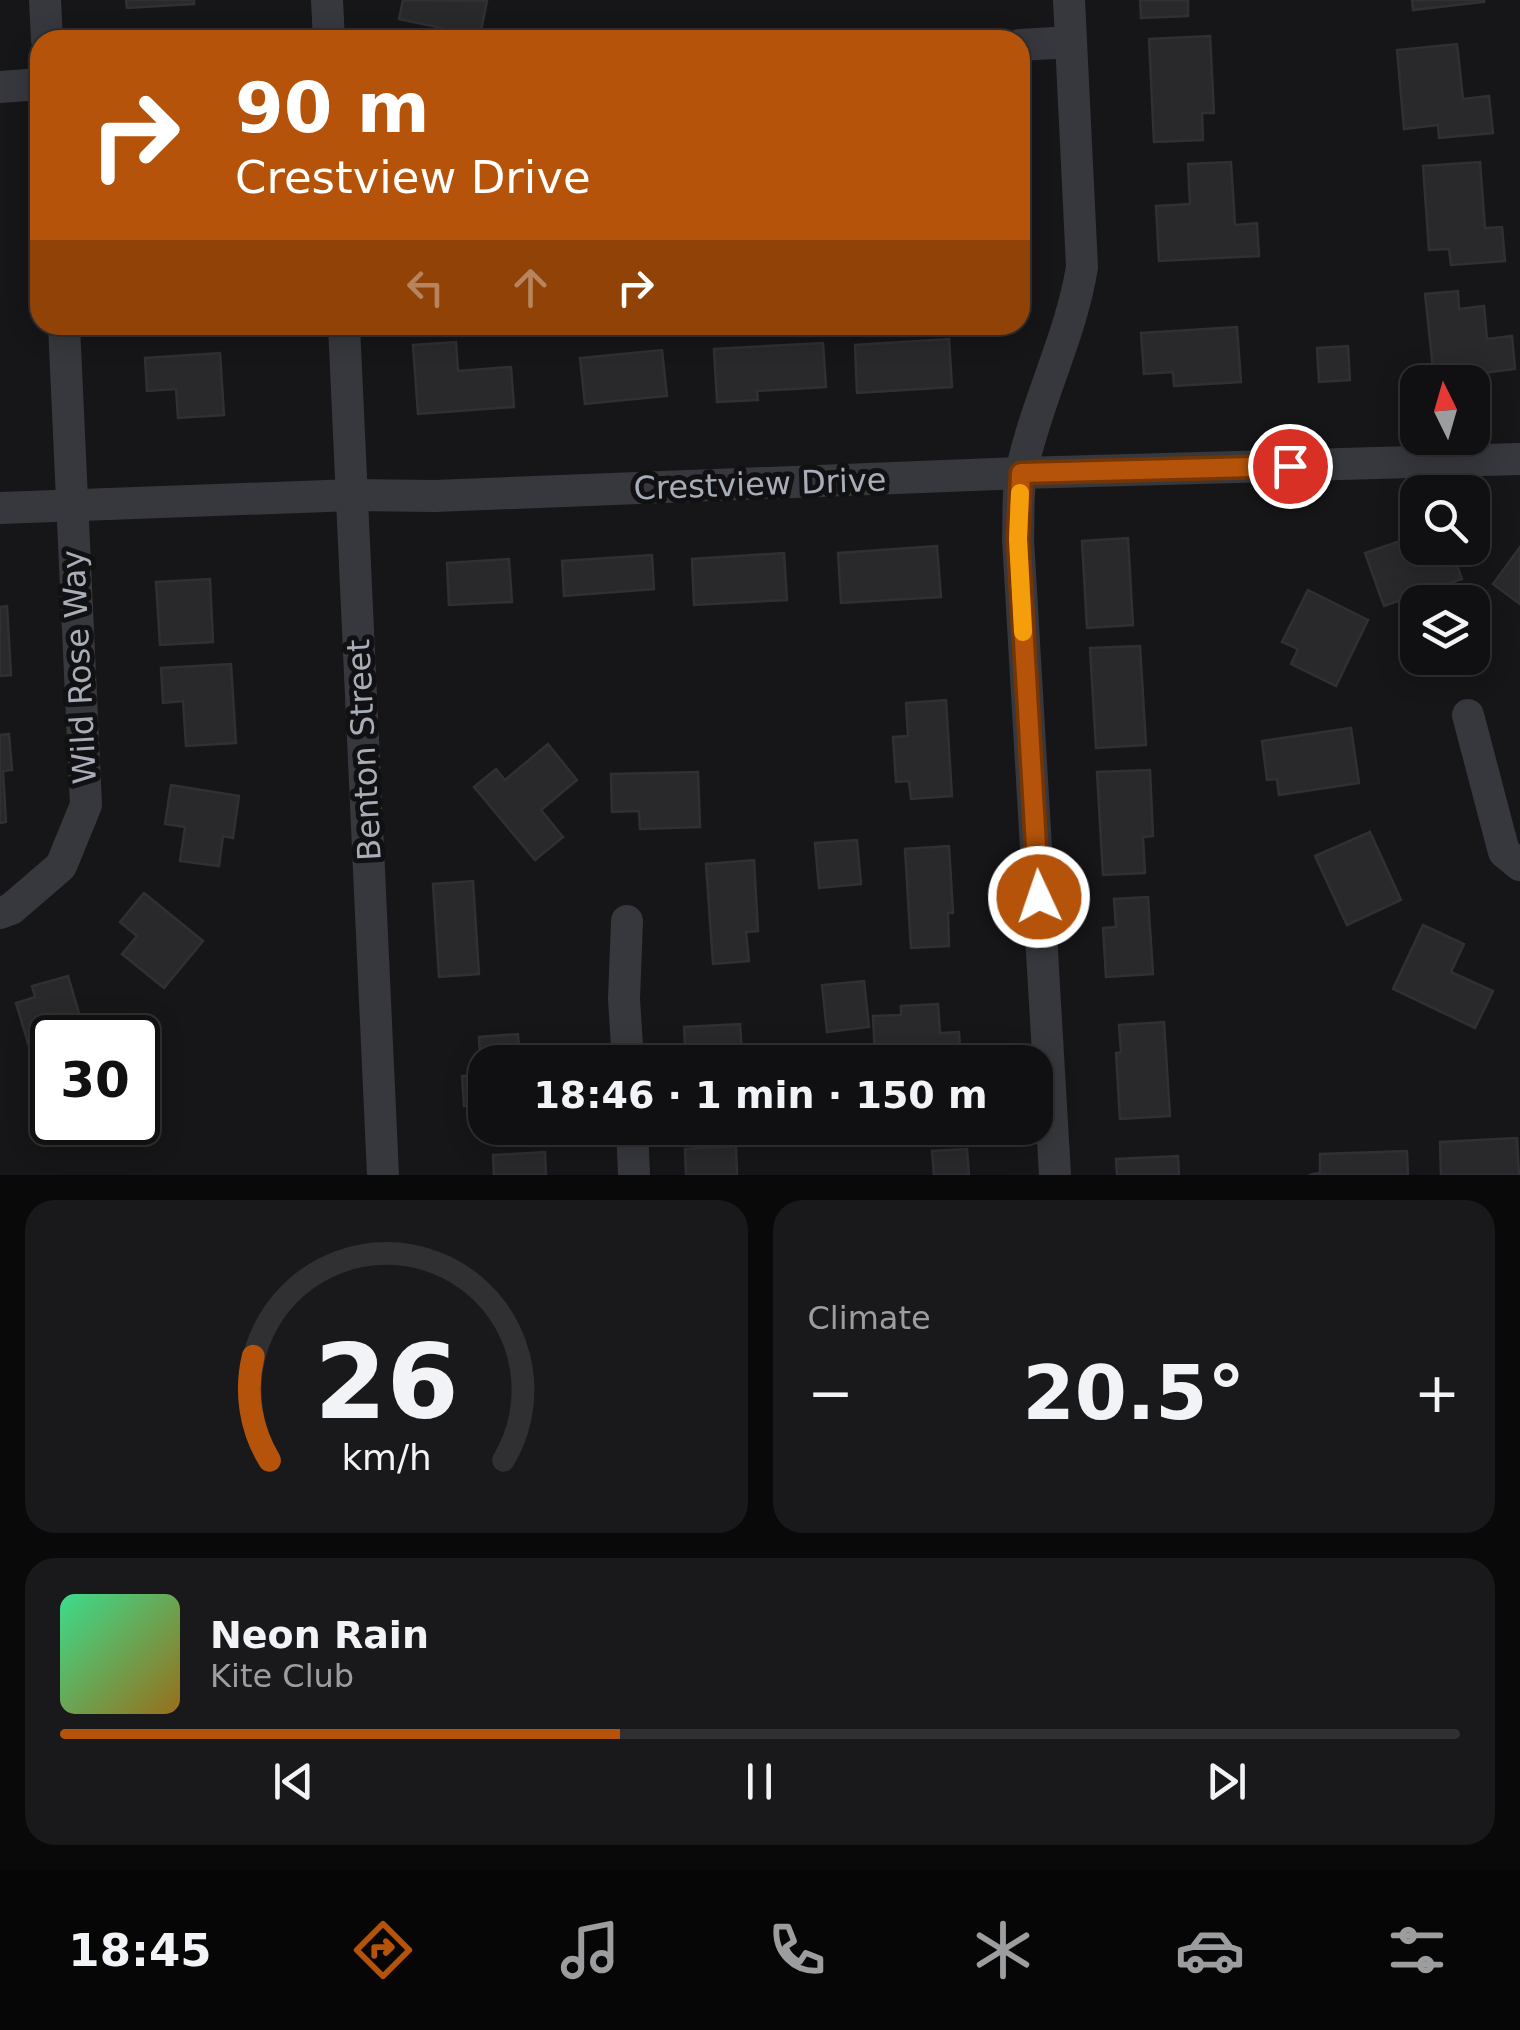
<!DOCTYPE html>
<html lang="en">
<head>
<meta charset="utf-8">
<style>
  body { margin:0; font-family:"DejaVu Sans",sans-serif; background:#19191b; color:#f1f3f6; height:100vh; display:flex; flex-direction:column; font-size:38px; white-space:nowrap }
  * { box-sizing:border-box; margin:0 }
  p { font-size:32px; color:#9c9d9f }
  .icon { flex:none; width:55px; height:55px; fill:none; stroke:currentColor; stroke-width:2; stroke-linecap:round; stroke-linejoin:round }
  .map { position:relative; height:1175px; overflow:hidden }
  .details { display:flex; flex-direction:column; gap:25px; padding:25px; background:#09090a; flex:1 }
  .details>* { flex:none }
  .banner { position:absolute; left:30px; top:30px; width:1000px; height:305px; border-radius:30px; box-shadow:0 5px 25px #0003,0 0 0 2px #303032; background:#b45309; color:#fff; overflow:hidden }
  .needle { width:65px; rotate:355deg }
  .controls { position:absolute; left:1400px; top:365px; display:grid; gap:20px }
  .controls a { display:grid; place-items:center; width:90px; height:90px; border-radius:20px; background:#101012; box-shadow:0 5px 25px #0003,0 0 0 2px #303032; font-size:50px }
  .speed { position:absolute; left:30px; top:1015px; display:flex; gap:20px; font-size:50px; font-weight:700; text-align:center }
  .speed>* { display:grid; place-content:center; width:130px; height:130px; border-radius:50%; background:#101012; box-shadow:0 5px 25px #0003,0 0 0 2px #303032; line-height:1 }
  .speed .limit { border:5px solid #111; border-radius:15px; background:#fff; color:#111 }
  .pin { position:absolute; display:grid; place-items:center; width:85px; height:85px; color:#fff; margin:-42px; border:5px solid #fff; border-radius:50%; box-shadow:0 2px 10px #0007 }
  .me { position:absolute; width:110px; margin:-55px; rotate:357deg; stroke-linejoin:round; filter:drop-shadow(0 0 8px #0008) }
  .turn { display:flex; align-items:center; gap:35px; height:210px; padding:0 40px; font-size:45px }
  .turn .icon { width:130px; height:130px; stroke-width:2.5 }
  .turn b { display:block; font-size:70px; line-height:85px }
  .lanes { display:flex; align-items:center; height:95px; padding:0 40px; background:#0003; justify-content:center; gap:50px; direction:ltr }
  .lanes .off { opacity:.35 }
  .big { font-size:75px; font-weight:700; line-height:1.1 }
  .details .widget { flex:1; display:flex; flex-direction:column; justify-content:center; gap:15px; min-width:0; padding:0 35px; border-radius:30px; background:#19191b }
  .details .dial { align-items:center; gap:0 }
  .dial svg { height:260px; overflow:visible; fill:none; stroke:#303032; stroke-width:7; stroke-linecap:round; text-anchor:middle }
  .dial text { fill:#f1f3f6; stroke:none }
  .song { display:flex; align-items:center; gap:30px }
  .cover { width:120px; height:120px; border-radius:15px; background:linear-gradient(135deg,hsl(150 70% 55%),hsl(40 70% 35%)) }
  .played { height:10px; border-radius:5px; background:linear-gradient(90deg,#b45309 40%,#303032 40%) }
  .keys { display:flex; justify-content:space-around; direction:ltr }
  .heat { display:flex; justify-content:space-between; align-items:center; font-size:55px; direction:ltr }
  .details .tiles { flex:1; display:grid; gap:25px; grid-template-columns:1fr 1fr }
  .widget:last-child { grid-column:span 2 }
  .trip { position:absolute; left:468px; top:1045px; width:585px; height:100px; border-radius:30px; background:#101012; box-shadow:0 5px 25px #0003,0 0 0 2px #303032; font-weight:700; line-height:100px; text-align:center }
  .tab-bar { display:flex; height:160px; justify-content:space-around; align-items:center; background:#060607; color:#9c9d9f }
  .tab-bar .icon { width:70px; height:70px }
  .tab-bar .active { color:#b45309 }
  .tab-bar b { font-size:45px; color:#f1f3f6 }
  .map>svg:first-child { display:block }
</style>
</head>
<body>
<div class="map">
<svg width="1520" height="1175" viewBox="0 0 1520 1175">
  <rect width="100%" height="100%" fill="#161618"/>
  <g fill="#29292c" stroke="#303034" stroke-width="2.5">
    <polygon points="126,0 194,0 194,4 127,8"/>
    <polygon points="403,0 487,1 479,40 440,38 442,28 399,19"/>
    <polygon points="1140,0 1188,0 1188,16 1141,18"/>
    <polygon points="1412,0 1484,0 1484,2 1413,10"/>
    <polygon points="159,31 160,40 128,40 128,33"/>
    <polygon points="1210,36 1214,113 1202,113 1203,140 1154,142 1149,39"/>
    <polygon points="1457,44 1463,99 1489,96 1493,133 1439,138 1438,125 1404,129 1397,50"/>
    <polygon points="1231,162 1235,225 1257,223 1259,256 1159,261 1156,206 1190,204 1188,164"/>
    <polygon points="1480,162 1485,228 1502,227 1505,261 1451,265 1449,249 1429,250 1423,166"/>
    <polygon points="1458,291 1459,309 1484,306 1487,339 1512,336 1515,369 1466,375 1465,365 1433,369 1425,294"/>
    <polygon points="164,325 210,325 210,328 165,332"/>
    <polygon points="1237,327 1241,382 1174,386 1173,372 1144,374 1141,333"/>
    <polygon points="949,339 952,387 857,393 855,345"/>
    <polygon points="456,342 458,371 511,367 514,407 418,414 413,345"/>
    <polygon points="823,343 826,387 757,391 758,400 717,402 714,349"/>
    <polygon points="1348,346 1350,380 1319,382 1317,348"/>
    <polygon points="662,350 667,396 585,404 580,358"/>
    <polygon points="220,353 224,415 178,418 176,389 147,391 145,358"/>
    <polygon points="1418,535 1418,548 1451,548 1462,579 1384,606 1365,553"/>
    <polygon points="1128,538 1133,625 1087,628 1082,541"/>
    <polygon points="937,546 941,597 841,603 838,553"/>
    <polygon points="1520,547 1520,604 1493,584"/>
    <polygon points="784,553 787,600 694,605 692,559"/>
    <polygon points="652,555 654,589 564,596 562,561"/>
    <polygon points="509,559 512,602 449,605 447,563"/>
    <polygon points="210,579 213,642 160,645 156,582"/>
    <polygon points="1308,590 1368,620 1336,686 1291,664 1298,649 1282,642"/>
    <polygon points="7,606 11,675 0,676 0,607"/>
    <polygon points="1140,646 1146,745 1096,748 1090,648"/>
    <polygon points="231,664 236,743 186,746 183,701 163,703 161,668"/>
    <polygon points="946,700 952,796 911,799 909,781 896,782 893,737 908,736 906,703"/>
    <polygon points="1351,728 1359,783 1279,795 1277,779 1267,780 1262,741"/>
    <polygon points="9,734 12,770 3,771 6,822 0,823 0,735"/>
    <polygon points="548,744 577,780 541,810 563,837 535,860 474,787 496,769 505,780"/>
    <polygon points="1150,770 1153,836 1143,837 1145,873 1103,875 1097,772"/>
    <polygon points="698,772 700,827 640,829 639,811 612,812 611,774"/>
    <polygon points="171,785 239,796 233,838 223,836 219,866 180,861 185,827 165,824"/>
    <polygon points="1370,832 1401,900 1347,925 1315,856"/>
    <polygon points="857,840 861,884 819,888 815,843"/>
    <polygon points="949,846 953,913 948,913 949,946 911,948 905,849"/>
    <polygon points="754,860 758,931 746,932 749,961 713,964 706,864"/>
    <polygon points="473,881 479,974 439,977 433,884"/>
    <polygon points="144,893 203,941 164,988 122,954 137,936 120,922"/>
    <polygon points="1148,897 1153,974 1106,977 1103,928 1116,927 1114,899"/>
    <polygon points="1423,925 1464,944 1451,972 1493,991 1475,1028 1393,989"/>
    <polygon points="68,976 86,1037 52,1038 52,1047 31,1053 16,1003 35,997 32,986"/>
    <polygon points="864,981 869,1027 827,1032 822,985"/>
    <polygon points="938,1004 940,1033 959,1032 961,1062 907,1062 906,1056 875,1058 873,1016 901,1015 901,1006"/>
    <polygon points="1164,1022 1170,1116 1120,1119 1116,1053 1121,1052 1119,1025"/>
    <polygon points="740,1024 742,1055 774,1053 775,1062 686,1062 684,1027"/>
    <polygon points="518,1034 520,1062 485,1062 485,1105 464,1106 462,1076 481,1074 479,1037"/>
    <polygon points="1517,1138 1519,1175 1441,1175 1440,1142"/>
    <polygon points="736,1146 737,1175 686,1175 685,1149"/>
    <polygon points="967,1149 969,1175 934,1175 932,1151"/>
    <polygon points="1407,1151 1408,1175 1309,1175 1320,1173 1320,1154"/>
    <polygon points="545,1152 546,1175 494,1175 493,1155"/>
    <polygon points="1178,1156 1179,1175 1117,1175 1116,1159"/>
  </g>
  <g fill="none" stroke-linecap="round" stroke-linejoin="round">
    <g stroke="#37383d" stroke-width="32">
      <polyline points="45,0 47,40"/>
      <polyline points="327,0 329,40"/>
      <polyline points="1020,45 1071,42"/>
      <polyline points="0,87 40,84"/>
      <polyline points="344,325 383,1175"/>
      <polyline points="0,508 353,495 435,496 1021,473 1520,459"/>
      <polyline points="1468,715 1504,852 1520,865"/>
      <polyline points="0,913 11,909 61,866 86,805 64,325"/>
      <polyline points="627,921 624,999 628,1062"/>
      <polyline points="632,1128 634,1175"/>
      <path d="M1055 1175 1018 539C1019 517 1017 491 1022 469 1037 400 1071 336 1082 267L1069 0"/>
    </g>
  </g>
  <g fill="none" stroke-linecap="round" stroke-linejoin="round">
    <g stroke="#753606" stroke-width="25">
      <polyline id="route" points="1039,897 1018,539 1021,473 1290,466"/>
    </g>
    <use href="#route" stroke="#b45309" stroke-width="18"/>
    <polyline stroke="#f59e0b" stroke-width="18" points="1020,493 1018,539 1023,632"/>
  </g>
  <g text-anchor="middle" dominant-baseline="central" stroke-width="10" stroke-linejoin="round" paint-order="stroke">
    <g font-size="32" fill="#a8adb8" stroke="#111113">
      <text transform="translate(760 484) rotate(-2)">Crestview Drive</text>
      <text transform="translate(79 667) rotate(-93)">Wild Rose Way</text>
      <text transform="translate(364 750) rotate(-93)">Benton Street</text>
    </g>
  </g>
</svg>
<div class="controls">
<a><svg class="needle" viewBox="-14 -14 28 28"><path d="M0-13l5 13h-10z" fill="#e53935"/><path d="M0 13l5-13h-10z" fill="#9c9d9f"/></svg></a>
<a><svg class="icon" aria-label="search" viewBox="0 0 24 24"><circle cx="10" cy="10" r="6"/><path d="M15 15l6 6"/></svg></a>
<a><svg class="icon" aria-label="layers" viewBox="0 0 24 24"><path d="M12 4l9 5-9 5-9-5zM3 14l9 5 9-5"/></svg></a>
</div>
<div class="speed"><div class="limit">30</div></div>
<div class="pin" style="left:1290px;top:466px;background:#d93025"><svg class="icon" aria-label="arrive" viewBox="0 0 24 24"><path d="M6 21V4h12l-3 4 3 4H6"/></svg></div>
<svg class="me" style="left:1039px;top:897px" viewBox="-20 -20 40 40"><circle r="17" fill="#b45309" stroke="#fff" stroke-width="3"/><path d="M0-11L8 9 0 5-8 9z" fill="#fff"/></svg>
<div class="trip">18:46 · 1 min · 150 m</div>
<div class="banner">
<div class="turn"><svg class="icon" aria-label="right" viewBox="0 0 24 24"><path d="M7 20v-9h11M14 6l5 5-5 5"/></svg><div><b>90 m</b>Crestview Drive</div></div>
<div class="lanes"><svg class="icon off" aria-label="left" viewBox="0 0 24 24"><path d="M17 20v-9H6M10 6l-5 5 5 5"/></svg><svg class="icon off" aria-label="ahead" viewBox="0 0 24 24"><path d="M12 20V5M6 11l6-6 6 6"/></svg><svg class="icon" aria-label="right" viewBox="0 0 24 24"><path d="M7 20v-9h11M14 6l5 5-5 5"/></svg></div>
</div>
</div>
<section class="details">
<div class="tiles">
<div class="widget dial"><svg viewBox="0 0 100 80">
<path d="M14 69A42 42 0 1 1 86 69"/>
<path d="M14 69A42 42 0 0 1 9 37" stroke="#b45309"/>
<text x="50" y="56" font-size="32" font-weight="700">26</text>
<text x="50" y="72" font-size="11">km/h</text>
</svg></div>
<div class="widget"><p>Climate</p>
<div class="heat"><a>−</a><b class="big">20.5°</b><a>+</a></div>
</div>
<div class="widget">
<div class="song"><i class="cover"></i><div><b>Neon Rain</b><p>Kite Club</p></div></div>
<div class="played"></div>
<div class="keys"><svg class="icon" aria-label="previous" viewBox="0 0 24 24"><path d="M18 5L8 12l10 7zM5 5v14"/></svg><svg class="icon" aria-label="pause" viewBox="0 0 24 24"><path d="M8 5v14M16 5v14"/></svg><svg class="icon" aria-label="next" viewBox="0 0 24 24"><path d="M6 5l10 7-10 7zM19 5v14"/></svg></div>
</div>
</div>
</section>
<nav class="tab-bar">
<b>18:45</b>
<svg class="icon active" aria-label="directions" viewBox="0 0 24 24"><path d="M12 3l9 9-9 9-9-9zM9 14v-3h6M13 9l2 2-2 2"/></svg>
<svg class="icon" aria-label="music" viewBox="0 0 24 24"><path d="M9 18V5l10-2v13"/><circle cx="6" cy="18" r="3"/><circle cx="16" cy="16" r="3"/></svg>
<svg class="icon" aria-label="phone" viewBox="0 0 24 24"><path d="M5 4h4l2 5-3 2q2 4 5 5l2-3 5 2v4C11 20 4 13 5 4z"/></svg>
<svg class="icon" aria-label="climate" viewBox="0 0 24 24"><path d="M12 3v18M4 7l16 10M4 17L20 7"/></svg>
<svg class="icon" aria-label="car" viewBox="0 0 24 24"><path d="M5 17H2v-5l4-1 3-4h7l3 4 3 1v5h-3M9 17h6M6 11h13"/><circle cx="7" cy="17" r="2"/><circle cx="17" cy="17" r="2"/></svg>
<svg class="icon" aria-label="filters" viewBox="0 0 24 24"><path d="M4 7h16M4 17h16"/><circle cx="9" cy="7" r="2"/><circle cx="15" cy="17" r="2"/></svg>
</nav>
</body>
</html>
